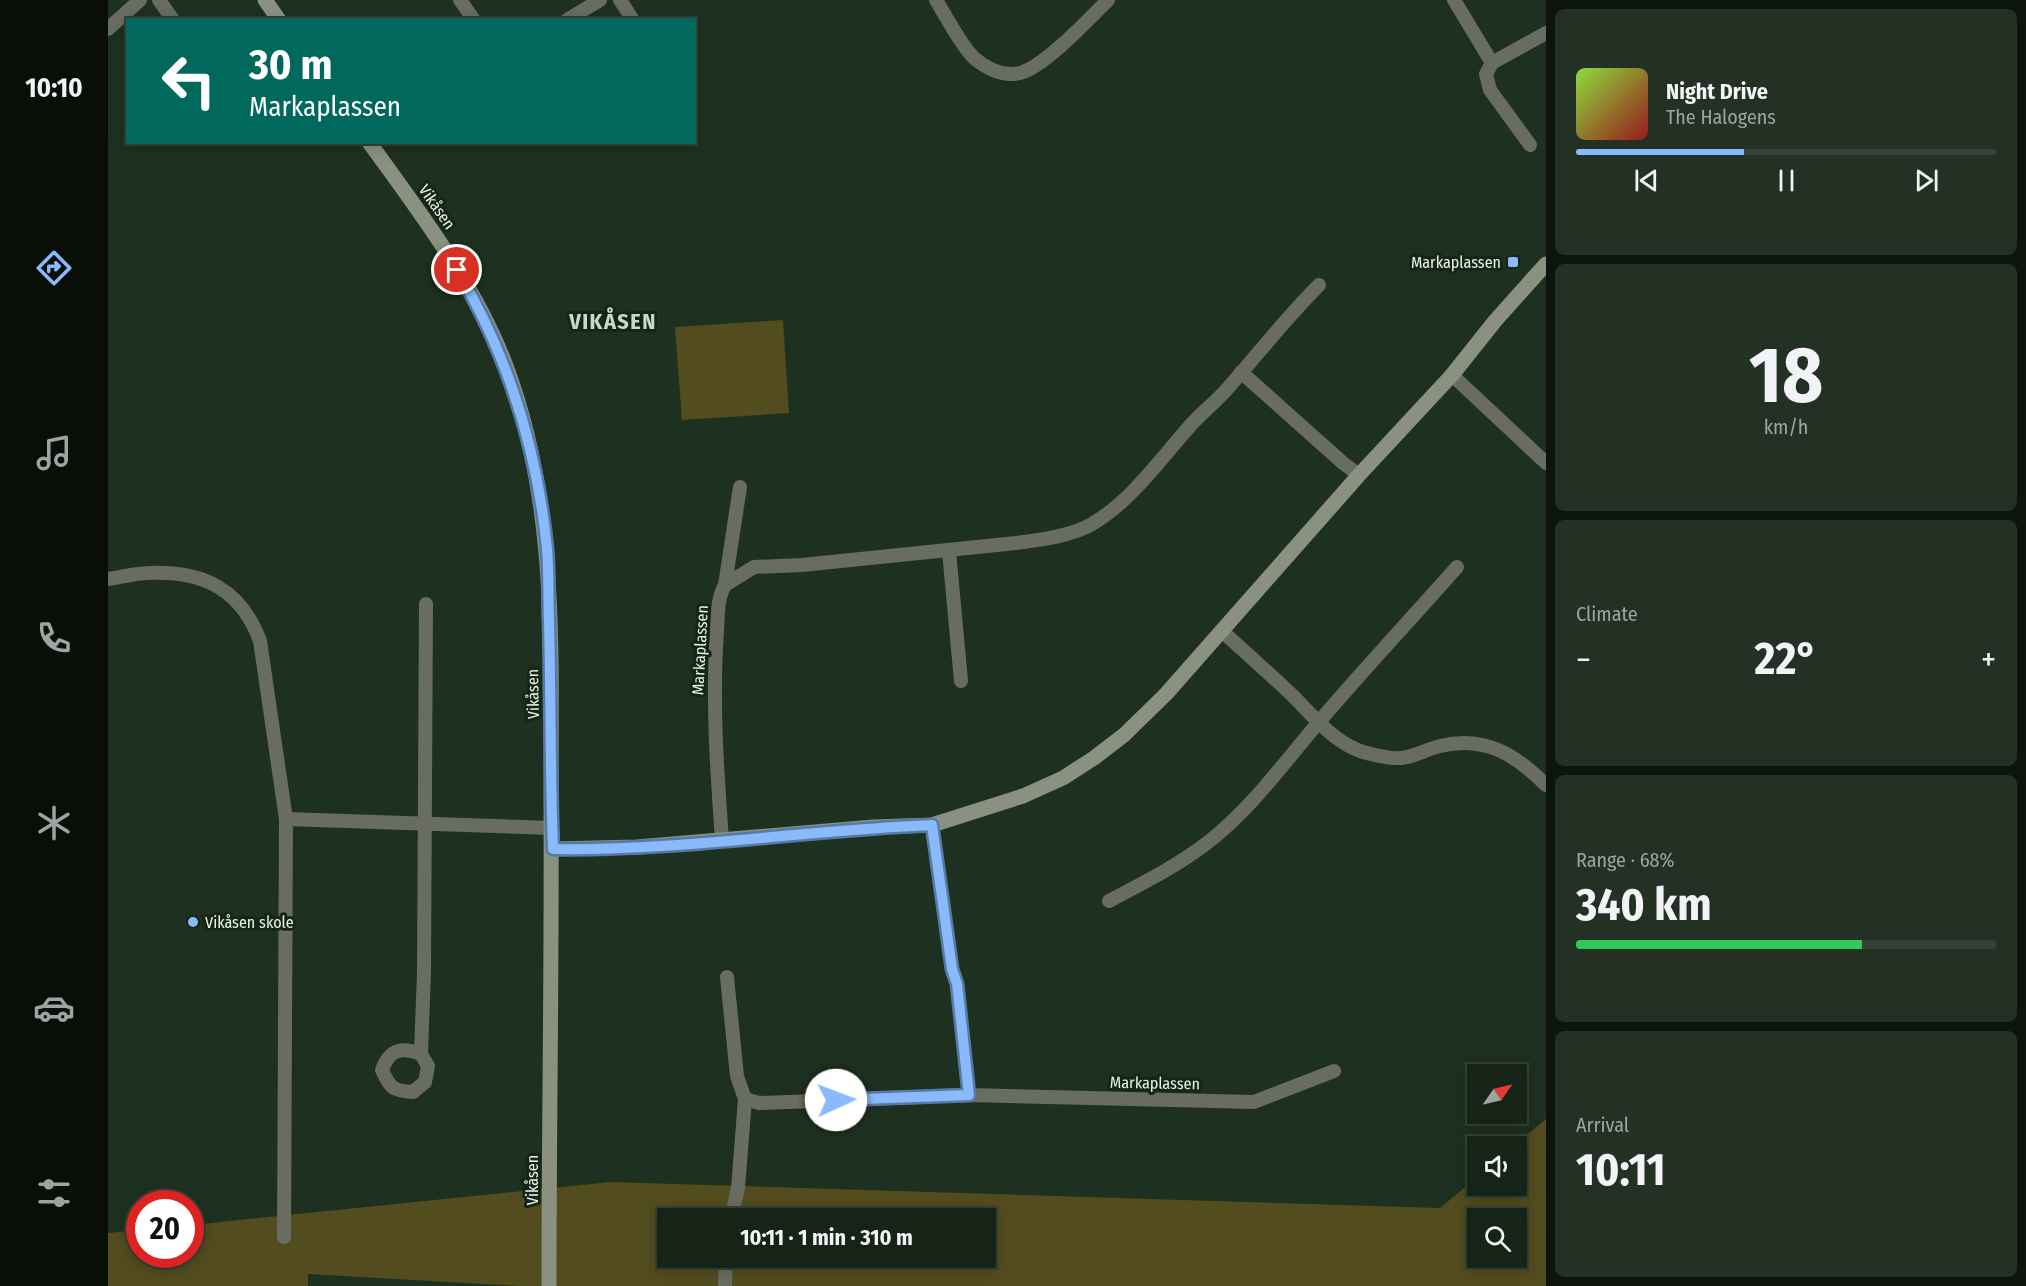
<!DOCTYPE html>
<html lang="en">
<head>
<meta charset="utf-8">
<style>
  body { margin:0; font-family:"Fira Sans Condensed",sans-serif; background:#233024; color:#f1f3f6; height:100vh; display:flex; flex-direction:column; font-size:22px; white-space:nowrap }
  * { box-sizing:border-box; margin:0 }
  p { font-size:20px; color:#9ea4a1 }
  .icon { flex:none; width:33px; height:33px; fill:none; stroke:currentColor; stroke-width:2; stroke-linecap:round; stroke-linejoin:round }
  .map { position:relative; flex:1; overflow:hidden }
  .details { display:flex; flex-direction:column; gap:9px; padding:9px; background:#0c140d; width:480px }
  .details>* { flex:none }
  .top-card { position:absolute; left:18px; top:18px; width:570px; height:126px; border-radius:0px; box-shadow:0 3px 15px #0003,0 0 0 2px #354136; background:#00695c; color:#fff; overflow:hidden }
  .needle { width:39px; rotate:56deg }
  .tools { position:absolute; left:1359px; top:1064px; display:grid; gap:12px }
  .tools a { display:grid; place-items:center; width:60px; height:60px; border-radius:0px; background:#162417; box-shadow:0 3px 15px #0003,0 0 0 2px #354136; font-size:30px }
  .speed { position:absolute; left:18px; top:1190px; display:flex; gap:12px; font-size:30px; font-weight:700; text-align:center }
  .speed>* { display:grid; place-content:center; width:78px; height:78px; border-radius:50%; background:#162417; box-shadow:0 3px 15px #0003,0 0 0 2px #354136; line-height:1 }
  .speed .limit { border:9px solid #d22; background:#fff; color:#111 }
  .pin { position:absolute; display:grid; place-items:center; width:51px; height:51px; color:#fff; margin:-26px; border:3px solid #fff; border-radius:50%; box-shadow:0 2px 6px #0007 }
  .me { position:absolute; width:66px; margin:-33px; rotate:88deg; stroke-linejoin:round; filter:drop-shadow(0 0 4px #0008) }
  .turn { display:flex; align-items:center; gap:21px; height:126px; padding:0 24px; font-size:27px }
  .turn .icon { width:78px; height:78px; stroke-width:2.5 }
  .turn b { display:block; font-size:42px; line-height:51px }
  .big { font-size:45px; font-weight:700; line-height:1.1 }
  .details .card { flex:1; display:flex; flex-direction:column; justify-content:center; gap:9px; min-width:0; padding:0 21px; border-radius:9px; background:#233024 }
  .details .dial { align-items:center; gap:0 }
  .dial b { font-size:78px; line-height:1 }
  .song { display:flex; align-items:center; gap:18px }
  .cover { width:72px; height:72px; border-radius:9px; background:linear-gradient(135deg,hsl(90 70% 55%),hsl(0 70% 35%)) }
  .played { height:6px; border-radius:3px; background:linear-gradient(90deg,#88bafc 40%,#354136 40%) }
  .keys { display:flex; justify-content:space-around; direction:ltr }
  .heat { display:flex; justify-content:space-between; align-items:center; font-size:33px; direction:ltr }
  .charge { height:9px; border-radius:4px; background:linear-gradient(90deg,#34c759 68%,#354136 0) }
  .trip { position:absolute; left:549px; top:1208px; width:339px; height:60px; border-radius:0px; background:#162417; box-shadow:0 3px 15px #0003,0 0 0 2px #354136; font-weight:700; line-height:60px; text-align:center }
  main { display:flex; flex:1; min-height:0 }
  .dock { display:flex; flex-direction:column; width:108px; justify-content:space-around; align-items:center; background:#090e09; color:#9ea4a1 }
  .dock .icon { width:42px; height:42px }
  .dock .current { color:#88bafc }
  .dock b { font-size:27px; color:#f1f3f6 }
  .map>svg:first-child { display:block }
</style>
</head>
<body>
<main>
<nav class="dock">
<b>10:10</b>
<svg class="icon current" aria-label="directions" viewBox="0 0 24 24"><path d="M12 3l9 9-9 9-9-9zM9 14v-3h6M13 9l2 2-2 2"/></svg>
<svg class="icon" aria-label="music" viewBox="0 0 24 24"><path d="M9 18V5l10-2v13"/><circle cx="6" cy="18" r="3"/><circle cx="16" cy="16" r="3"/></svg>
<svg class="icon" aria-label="phone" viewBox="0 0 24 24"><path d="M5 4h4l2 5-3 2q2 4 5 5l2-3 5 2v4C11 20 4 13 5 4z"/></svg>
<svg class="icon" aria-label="climate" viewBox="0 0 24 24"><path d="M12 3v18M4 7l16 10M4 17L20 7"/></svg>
<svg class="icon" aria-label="car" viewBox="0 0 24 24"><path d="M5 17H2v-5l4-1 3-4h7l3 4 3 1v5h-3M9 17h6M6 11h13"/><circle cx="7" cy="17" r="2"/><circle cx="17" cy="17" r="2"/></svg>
<svg class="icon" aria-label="filters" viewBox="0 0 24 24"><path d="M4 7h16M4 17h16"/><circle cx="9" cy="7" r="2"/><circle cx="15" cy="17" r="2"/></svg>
</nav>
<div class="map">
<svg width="1438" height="1286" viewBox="0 0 1438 1286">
  <rect width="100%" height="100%" fill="#1e301f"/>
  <g fill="#524c1f" fill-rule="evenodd">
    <polygon points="675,320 681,413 574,420 567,327"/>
    <path d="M1438 1119V1286H413L200 1274V1286H0V1233L31 1230 32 1254H82L83 1225 503 1182 1332 1208 1369 1177 1370 1185H1408V1146H1406ZM560 1218H878V1257H560ZM1370 1218H1408V1257H1370Z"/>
  </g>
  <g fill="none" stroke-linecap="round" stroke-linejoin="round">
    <g stroke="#686c61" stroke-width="14">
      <polyline points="51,0 65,20"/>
      <polyline points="352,0 366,20"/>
      <polyline points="512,0 525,20"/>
      <path d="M828 0C837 15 854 47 866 58 879 69 894 77 912 73 936 67 981 19 1000 0"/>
      <polyline points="1346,0 1384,63"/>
      <polyline points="459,20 492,0"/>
      <polyline points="0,29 32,0"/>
      <polyline points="1422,145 1382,90 1378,74 1384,63 1438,33"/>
      <polyline points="1133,372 1235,463 1251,475"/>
      <polyline points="1344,375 1438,463"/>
      <polyline points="841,551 853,681"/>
      <path d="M0 579C14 577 28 573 42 573 95 571 133 589 152 641L178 819 176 1237"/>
      <polyline points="617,585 632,487"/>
      <path d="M1114 631C1138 653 1162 674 1185 696 1205 716 1225 741 1252 751 1265 755 1279 759 1293 758 1306 757 1319 749 1332 746 1377 735 1408 755 1438 785"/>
      <polyline points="178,819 444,828"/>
      <polyline points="824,825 844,969 849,984 861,1095"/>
      <path d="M614 840C609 770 604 701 609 631 610 617 609 598 617 585L646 567 694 565 908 543C931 540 964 536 984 524 1023 501 1051 461 1081 427 1093 413 1108 402 1120 388 1150 354 1178 318 1211 285"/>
      <path d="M1001 901C1035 883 1069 866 1099 843 1142 810 1175 764 1210 723 1255 670 1303 619 1349 567"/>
      <polyline points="619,977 629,1076 637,1099 651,1103 861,1095 1146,1102 1226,1071"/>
      <path d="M313 1054C293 1046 281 1050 274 1070 282 1088 285 1091 305 1092L317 1082 320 1066 313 1054 316 972 318 604"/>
      <polyline points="623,1218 630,1188 637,1099"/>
      <polyline points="617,1286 618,1257"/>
    </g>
    <g stroke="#8a9180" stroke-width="15">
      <polyline points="157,0 171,20"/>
      <path d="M261 142C312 213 367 284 398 366 450 504 443 651 443 797 444 960 441 1123 441 1286"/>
      <polyline points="445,849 529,847 765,827 824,825 915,796 955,778 986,758 1016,735 1058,694 1251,475 1344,375 1387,321 1438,264"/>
    </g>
  </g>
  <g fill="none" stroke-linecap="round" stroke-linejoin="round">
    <g stroke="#5879a4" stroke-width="15">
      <path id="route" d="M349 270C401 357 429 448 439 549 441 573 440 597 441 621 443 697 442 773 445 849 571 851 698 830 824 825L844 969 849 984 861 1095 728 1100"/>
    </g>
    <use href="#route" stroke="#88bafc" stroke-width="10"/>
  </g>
  <g fill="#88bafc" stroke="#152616" stroke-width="2">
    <rect x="1399" y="256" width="12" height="12" rx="3"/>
    <circle cx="85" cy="922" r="6"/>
  </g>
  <g text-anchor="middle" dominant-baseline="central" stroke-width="6" stroke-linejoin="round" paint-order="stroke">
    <g font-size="16" fill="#e9f4e9" stroke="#152616">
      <text transform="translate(329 207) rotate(55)">Vikåsen</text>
      <text transform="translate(592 650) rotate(-87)">Markaplassen</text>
      <text transform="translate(425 694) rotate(-91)">Vikåsen</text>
      <text transform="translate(1047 1083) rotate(1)">Markaplassen</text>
      <text transform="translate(424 1180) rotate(-90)">Vikåsen</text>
    </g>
    <g font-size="16" fill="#e9f4e9" stroke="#152616" text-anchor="end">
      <text x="1393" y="262">Markaplassen</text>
      <text x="97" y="922" text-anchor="start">Vikåsen skole</text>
    </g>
    <g font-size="22" font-weight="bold" letter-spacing="1.5" fill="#c4dbc5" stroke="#152616">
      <text x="505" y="321">VIKÅSEN</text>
    </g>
  </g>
</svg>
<div class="tools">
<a><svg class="needle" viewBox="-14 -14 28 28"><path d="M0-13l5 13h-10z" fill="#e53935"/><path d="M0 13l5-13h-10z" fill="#9ea4a1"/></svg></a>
<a><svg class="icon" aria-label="sound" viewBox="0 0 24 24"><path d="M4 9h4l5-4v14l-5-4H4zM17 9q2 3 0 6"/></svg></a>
<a><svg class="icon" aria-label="search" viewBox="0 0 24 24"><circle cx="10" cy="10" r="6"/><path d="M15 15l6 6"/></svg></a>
</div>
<div class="speed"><div class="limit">20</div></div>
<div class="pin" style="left:349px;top:270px;background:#d93025"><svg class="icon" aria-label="arrive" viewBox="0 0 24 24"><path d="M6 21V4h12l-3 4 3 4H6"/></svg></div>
<svg class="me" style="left:728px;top:1100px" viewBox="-20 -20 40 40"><circle r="19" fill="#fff"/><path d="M0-13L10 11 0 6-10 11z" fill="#88bafc"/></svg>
<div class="trip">10:11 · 1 min · 310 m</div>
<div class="top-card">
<div class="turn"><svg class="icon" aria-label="left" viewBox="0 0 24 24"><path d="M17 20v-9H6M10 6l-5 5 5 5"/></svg><div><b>30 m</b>Markaplassen</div></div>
</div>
</div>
<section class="details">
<div class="card">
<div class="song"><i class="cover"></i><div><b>Night Drive</b><p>The Halogens</p></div></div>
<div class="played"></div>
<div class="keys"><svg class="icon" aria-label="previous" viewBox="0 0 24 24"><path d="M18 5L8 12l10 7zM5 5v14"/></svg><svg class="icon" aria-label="pause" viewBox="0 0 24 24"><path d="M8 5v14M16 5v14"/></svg><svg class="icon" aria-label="next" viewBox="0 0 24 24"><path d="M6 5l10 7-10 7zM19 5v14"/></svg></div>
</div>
<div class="card dial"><b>18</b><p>km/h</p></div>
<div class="card"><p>Climate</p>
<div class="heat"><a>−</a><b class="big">22°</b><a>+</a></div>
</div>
<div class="card"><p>Range · 68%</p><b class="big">340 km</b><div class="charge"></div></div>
<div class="card"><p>Arrival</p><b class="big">10:11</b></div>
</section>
</main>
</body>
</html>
